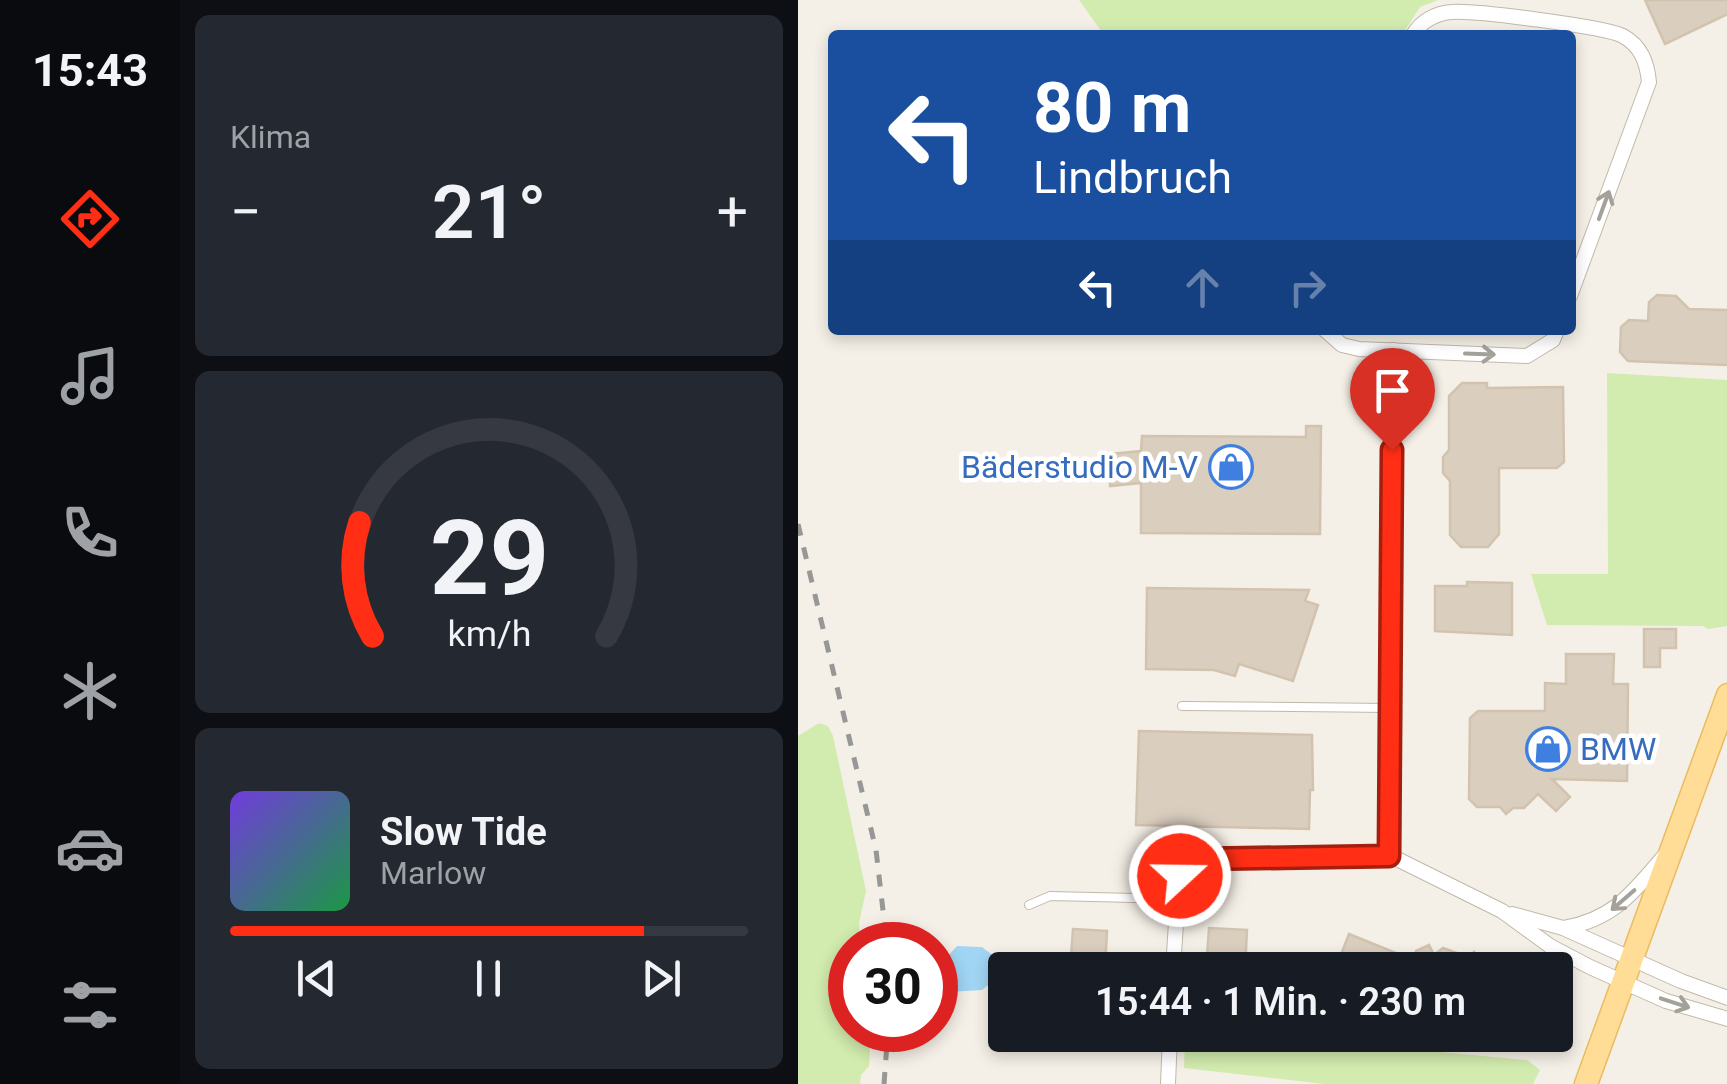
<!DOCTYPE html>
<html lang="de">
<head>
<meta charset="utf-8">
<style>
  body { margin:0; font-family:Roboto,sans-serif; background:#242831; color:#f1f3f6; height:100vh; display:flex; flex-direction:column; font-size:38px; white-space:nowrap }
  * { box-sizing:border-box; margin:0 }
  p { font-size:32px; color:#9ea1a6 }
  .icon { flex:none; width:55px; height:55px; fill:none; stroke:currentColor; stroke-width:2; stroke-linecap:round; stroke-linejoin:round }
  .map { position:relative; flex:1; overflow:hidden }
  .sheet { display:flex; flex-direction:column; gap:15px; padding:15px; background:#0d0f14; width:618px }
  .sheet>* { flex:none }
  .guide { position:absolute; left:30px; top:30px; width:748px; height:305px; border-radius:10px; box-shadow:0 5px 15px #0003; background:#1a4fa0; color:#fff; overflow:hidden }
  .speed { position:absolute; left:30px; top:922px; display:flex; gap:20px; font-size:50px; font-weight:700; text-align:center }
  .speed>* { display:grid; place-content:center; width:130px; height:130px; border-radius:50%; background:#171b24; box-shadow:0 5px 15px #0003; line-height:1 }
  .speed .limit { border:15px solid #d22; background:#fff; color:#111 }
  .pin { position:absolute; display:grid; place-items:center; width:85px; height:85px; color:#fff; margin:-102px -42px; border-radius:50% 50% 50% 0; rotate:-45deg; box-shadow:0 0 10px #0007 }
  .pin .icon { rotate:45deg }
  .me { position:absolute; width:110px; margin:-55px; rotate:69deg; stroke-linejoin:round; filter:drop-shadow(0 0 8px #0008) }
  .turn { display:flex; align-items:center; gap:35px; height:210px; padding:0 40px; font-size:45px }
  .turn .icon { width:130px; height:130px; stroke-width:2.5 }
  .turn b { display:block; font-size:70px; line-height:85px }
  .lanes { display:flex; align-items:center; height:95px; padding:0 40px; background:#0003; justify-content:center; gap:50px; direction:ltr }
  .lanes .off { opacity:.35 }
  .big { font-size:75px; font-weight:600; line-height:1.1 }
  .sheet .widget { flex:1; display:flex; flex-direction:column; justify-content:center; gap:15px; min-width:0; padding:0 35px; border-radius:15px; background:#242831 }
  .sheet .dial { align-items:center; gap:0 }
  .dial svg { height:260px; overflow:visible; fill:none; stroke:#363941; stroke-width:7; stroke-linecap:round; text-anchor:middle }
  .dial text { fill:#f1f3f6; stroke:none }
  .song { display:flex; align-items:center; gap:30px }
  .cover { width:120px; height:120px; border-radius:15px; background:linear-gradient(135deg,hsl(260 70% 55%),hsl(140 70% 35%)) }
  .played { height:10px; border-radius:5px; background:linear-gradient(90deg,#ff2e14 80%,#363941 80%) }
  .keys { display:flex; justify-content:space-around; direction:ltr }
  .heat { display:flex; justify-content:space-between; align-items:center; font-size:55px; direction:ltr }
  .trip { position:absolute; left:190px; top:952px; width:585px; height:100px; border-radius:10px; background:#171b24; box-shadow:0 5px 15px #0003; font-weight:600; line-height:100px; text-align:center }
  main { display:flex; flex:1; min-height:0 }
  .tabs { display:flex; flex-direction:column; width:180px; justify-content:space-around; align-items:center; background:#090b0e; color:#9ea1a6 }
  .tabs .icon { width:70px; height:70px }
  .tabs .on { color:#ff2e14 }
  .tabs b { font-size:45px; color:#f1f3f6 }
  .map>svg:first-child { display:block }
</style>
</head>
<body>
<main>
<nav class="tabs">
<b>15:43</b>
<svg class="icon on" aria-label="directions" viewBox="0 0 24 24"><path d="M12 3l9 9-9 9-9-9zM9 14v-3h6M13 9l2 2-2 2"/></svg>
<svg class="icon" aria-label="music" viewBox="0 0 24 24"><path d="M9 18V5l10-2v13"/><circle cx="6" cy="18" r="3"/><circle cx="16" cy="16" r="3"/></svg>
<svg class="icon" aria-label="phone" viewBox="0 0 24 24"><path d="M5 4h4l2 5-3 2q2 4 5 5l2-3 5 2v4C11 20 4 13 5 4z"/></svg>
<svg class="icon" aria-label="climate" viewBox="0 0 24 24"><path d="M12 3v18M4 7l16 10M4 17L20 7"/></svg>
<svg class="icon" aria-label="car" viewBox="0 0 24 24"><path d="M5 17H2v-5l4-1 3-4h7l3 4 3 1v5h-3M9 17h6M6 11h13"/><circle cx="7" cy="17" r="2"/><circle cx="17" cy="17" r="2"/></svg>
<svg class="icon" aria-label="filters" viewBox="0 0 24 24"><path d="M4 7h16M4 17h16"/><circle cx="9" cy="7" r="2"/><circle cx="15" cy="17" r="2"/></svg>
</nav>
<section class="sheet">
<div class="widget"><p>Klima</p>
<div class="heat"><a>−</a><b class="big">21°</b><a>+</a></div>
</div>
<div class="widget dial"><svg viewBox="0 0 100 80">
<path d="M14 69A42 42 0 1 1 86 69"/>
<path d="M14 69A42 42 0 0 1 10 34" stroke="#ff2e14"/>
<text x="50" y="56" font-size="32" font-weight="700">29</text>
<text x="50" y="72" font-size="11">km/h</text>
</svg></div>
<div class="widget">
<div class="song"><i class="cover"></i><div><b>Slow Tide</b><p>Marlow</p></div></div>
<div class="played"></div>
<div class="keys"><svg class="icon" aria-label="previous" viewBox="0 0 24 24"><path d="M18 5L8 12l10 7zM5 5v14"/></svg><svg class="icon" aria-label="pause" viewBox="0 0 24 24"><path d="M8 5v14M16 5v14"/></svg><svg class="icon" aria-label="next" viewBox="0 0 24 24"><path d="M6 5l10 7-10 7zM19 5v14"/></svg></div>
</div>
</section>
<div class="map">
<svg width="930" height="1084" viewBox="0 0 930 1084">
  <rect width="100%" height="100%" fill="#f5f0e7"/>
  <g fill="#d2ebae">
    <polygon points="281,0 640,0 622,7 604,35 306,35"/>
    <polygon points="809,373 929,380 929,626 910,629 905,626 749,625 733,574 810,574"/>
    <polygon points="21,723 30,726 35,736 68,891 61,923 62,945 52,945 52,1030 73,1030 71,1066 63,1075 62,1084 0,1084 0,736"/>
    <polygon points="387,1035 461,1035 729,1060 742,1070 735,1084 527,1084 386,1068"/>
  </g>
  <polygon fill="#a1d5f4" points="159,946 184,947 197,957 202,976 184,990 151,992 142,965"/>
  <g fill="#dacebf" stroke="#d2c3af" stroke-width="2.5">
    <polygon points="847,0 930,0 930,14 867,44"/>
    <polygon points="859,295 878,296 891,309 930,310 930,365 830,361 822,352 823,327 831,320 850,321 851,302"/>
    <polygon points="664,383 689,383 689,388 765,387 766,462 759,468 701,468 701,534 690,547 663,547 652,535 652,481 645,473 645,457 651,450 651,396"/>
    <polygon points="508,426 523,426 522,534 343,533 343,483 312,486 312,454 343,451 344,436 508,437"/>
    <polygon points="669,582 714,583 714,635 637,631 637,586 669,586"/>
    <polygon points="349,588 511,590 507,601 520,605 495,681 441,664 437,676 416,670 348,669"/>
    <polygon points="846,629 878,629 878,648 862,648 862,667 846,667"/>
    <polygon points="768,654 816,654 815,684 830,684 829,781 754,779 772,797 758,811 740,794 726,808 715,808 708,814 702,807 679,807 671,799 672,718 680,711 747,711 747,683 768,684"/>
    <polygon points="341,731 514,735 515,790 512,790 511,829 338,825"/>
    <polygon points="411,928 449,930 447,970 408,970"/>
    <polygon points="275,929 309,931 307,970 272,970"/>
    <polygon points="551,934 615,960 618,951 631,945 636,955 645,948 672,958 676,952 685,964 699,970 537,970"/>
  </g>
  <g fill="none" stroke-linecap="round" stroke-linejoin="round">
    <g stroke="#c1b8a9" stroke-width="10">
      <g id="service">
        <polyline points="384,706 592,708"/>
        <polyline points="231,905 252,896 379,899"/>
      </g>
    </g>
    <g stroke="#c1b8a9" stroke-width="16">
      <g id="minor">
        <path d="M615 35C623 21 638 13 654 12 675 10 809 27 825 36 843 46 849 62 851 82L772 296"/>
        <polyline points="527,330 544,345 561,349 729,356 755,340 759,330"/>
        <polyline points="591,855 595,350"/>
        <polyline points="714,914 765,928 883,981 930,998"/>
        <path d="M766 928C817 919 835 892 867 855"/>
        <polyline points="375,970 381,875 402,859 591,855 704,911 752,946 792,967 868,1001 930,1019"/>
        <polyline points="370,1084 372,1035"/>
      </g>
    </g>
    <g stroke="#eabb60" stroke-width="25">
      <polyline id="primary" points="788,1084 930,695"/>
    </g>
    <use href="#service" stroke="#fff" stroke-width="8"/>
    <use href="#minor" stroke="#fff" stroke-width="14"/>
    <use href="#primary" stroke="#ffdd96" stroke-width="22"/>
    <g stroke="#979797" stroke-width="5" stroke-dasharray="12 12" stroke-linecap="butt">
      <polyline points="0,524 78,850 89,945"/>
      <polyline points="86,1084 90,1030"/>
    </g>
  </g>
  <defs><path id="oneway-shaft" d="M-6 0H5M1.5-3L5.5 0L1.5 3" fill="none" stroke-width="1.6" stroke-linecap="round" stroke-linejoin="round" transform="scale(2.5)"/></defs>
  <g stroke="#a4a09a">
    <use href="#oneway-shaft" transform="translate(806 205) rotate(-70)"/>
    <use href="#oneway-shaft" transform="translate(682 354) rotate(2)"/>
    <use href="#oneway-shaft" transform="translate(825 900) rotate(139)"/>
    <use href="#oneway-shaft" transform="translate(877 1003) rotate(18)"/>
  </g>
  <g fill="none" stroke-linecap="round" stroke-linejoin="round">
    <g stroke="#a61e0d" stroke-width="25">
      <polyline id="route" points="382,876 402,859 591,856 594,450"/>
    </g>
    <use href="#route" stroke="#ff2e14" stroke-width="18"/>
  </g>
  <defs>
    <g id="shop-ring" transform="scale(2.25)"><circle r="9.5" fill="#fff" stroke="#3f7fe0" stroke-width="1.5"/><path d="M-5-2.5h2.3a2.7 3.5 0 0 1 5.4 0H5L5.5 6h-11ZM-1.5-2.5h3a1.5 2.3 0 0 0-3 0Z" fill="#3f7fe0"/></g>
  </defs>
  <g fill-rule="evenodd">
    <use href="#shop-ring" x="433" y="467"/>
    <use href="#shop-ring" x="750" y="749"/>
  </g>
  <g text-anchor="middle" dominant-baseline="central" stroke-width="9" stroke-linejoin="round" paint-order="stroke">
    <g font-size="32" fill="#366cbe" stroke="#fff" text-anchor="end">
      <text x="400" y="467">Bäderstudio M-V</text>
      <text x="782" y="749" text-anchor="start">BMW</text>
    </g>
  </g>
</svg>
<div class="speed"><div class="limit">30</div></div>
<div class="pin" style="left:594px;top:450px;background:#d93025"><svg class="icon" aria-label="arrive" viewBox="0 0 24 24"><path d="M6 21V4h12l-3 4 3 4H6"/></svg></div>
<svg class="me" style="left:382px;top:876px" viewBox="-20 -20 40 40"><circle r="17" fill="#ff2e14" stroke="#fff" stroke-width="3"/><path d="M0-11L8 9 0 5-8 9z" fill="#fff"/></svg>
<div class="trip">15:44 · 1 Min. · 230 m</div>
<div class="guide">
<div class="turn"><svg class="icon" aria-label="left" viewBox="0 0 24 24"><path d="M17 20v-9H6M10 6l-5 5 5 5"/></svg><div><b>80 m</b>Lindbruch</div></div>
<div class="lanes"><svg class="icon" aria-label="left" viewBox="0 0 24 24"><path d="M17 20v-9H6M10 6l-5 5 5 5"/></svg><svg class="icon off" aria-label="ahead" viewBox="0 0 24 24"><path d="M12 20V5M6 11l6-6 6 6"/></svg><svg class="icon off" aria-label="right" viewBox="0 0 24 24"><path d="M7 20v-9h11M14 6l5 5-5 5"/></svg></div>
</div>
</div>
</main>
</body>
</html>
